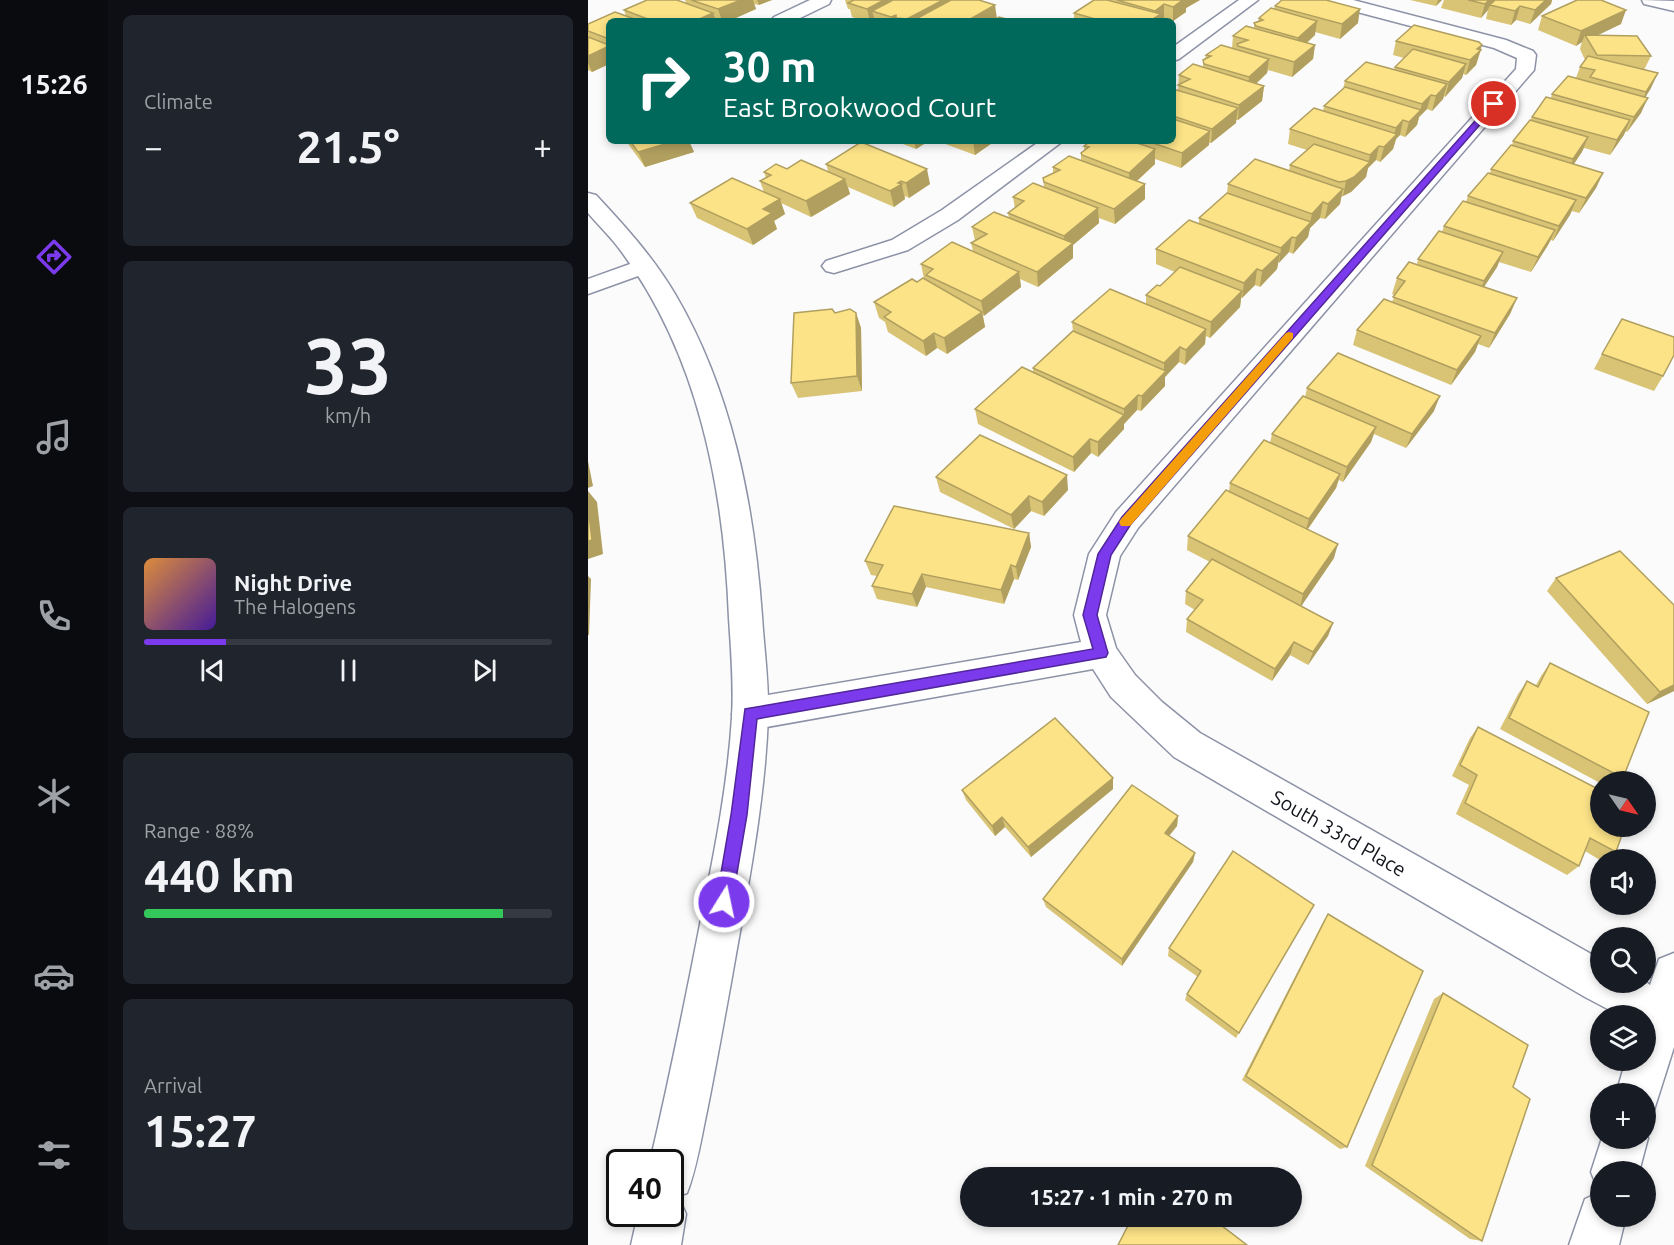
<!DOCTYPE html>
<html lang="en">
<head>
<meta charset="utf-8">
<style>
  body { margin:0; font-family:Ubuntu,sans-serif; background:#20242c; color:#f1f3f6; height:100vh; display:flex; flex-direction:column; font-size:22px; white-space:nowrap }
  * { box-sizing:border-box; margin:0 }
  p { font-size:20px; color:#9ea1a6 }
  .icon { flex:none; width:33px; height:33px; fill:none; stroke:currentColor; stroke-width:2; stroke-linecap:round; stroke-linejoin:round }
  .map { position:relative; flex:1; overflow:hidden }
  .sheet { display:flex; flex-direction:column; gap:15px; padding:15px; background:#0d0f14; width:480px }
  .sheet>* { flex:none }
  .guide { position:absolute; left:18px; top:18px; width:570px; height:126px; border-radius:9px; box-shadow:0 3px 9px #0003; background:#00695c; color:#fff; overflow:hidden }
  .needle { width:39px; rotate:124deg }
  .controls { position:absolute; left:1002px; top:771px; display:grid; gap:12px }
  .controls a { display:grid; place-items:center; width:66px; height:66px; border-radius:50%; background:#171b24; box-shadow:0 3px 9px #0003; font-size:30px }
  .speed { position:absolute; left:18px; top:1149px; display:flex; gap:12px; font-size:30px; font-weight:700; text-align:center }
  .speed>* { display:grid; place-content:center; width:78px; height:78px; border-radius:50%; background:#171b24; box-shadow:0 3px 9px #0003; line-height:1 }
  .speed .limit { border:3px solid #111; border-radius:9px; background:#fff; color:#111 }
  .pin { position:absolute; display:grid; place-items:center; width:51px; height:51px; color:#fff; margin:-26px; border:3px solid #fff; border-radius:50%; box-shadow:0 2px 6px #0007 }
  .me { position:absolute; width:66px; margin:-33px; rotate:10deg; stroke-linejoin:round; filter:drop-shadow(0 0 4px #0008) }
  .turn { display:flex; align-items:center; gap:21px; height:126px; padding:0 18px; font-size:27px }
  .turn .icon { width:78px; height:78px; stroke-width:2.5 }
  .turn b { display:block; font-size:42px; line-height:51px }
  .big { font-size:45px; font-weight:700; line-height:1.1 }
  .sheet .tile { flex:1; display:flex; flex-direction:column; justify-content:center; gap:9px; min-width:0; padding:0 21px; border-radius:9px; background:#20242c }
  .sheet .dial { align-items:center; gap:0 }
  .dial b { font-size:78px; line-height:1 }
  .song { display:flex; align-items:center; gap:18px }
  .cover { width:72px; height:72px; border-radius:9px; background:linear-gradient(135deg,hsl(30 70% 55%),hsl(260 70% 35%)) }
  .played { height:6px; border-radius:3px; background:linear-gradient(90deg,#7c3aed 20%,#363941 20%) }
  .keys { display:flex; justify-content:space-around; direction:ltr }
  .heat { display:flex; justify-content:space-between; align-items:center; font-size:33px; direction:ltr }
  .charge { height:9px; border-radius:4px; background:linear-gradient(90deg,#34c759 88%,#363941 0) }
  .trip { position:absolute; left:372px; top:1167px; width:342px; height:60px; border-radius:30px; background:#171b24; box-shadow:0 3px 9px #0003; font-weight:700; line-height:60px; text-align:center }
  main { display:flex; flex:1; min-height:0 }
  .tabs { display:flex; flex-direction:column; width:108px; justify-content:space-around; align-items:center; background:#090b0e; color:#9ea1a6 }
  .tabs .icon { width:42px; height:42px }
  .tabs .current { color:#7c3aed }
  .tabs b { font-size:27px; color:#f1f3f6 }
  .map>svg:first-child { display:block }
</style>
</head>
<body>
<main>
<nav class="tabs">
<b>15:26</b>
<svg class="icon current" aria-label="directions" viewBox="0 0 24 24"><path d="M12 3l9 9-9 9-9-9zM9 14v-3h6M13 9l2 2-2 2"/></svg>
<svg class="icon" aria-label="music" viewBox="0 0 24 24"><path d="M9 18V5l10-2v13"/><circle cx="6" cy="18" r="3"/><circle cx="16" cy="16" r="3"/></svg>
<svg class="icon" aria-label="phone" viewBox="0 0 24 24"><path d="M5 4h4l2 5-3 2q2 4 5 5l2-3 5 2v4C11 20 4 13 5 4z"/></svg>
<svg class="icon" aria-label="climate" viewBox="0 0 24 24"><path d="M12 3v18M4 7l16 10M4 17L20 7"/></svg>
<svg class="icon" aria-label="car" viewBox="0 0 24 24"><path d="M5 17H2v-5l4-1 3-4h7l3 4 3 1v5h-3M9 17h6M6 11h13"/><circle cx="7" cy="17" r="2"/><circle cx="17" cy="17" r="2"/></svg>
<svg class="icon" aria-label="filters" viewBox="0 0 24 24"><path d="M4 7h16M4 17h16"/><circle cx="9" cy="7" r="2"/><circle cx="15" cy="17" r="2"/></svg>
</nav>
<section class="sheet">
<div class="tile"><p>Climate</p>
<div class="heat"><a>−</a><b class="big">21.5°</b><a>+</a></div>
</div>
<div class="tile dial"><b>33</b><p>km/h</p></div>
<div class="tile">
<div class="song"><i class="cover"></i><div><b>Night Drive</b><p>The Halogens</p></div></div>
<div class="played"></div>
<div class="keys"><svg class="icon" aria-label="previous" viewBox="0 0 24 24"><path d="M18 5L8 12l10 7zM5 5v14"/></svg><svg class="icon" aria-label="pause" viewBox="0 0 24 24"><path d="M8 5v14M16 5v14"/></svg><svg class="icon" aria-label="next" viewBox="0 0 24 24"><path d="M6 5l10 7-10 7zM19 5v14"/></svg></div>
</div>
<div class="tile"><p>Range · 88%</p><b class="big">440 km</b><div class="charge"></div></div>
<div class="tile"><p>Arrival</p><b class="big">15:27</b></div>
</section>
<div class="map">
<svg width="1086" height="1245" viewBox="0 0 1086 1245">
  <rect width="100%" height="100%" fill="#fbfbfb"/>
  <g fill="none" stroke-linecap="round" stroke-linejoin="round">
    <g stroke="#8d92a7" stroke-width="3">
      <g id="street">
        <polygon points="222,0 243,0 241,4 206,21 183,21 186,17"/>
        <polygon points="651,0 670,0 591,59 585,61 585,47"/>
        <polygon points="737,0 765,0 918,40 945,51 948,55 946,70 550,528 532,556 518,615 528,648 547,675 574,702 612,733 1012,959 1012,982 1058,982 1062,985 1071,959 1086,953 1086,1047 1066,1110 1058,1113 1058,1094 1028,1094 1038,1060 1058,1060 1058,1016 1033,1016 997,997 586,757 523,697 505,669 162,730 149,725 144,714 149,703 162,698 493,642 486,615 501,554 528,512 928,69 929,58 906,48 739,4"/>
        <polygon points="452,141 475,141 370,220 320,250 246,273 238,271 234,266 238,261 304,240 354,210"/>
        <polygon points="56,259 64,261 68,266 64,271 0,294 0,279"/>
        <polygon points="1058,1132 1060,1138 1051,1172 1012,1172 1012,1190 1010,1189 1003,1172 1014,1138 1058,1138"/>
        <polygon points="1012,1192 1012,1216 1038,1216 1031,1245 981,1245 997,1199"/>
      </g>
    </g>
    <g stroke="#8d92a7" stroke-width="3">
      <g id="secondary">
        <polygon points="1054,0 1086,1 1086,11 1056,4"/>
        <path d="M0 193 8 195C37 226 65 257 87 294 144 391 166 504 174 616 176 649 181 683 180 716 177 803 159 891 144 977 136 1021 128 1066 119 1111 113 1139 109 1167 99 1193L90 1196 98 1214 93 1245H43L50 1214H82V1162H62C81 1080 98 997 114 914 127 849 140 783 144 717 146 684 143 650 141 618 136 489 111 356 33 251 23 237 11 226 0 213Z"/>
      </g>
    </g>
    <use href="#street" fill="#fff" fill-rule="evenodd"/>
    <use href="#secondary" fill="#fff" fill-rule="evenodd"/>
  </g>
  <g fill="#d9c375">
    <polygon points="97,0 184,0 171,5 166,4 168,9 141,21 21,21 21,64 4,72 0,70 0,24 38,16 36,10 98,3"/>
    <polygon points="257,0 391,0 409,19 426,21 276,21 264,17 262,9 260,9"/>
    <polygon points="523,0 612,0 598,8 598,12 585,21 576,18 573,21 486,21 486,13 523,1"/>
    <polygon points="822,0 854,0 848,6"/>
    <polygon points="856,0 964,0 963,4 942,24 928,20 923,25 898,19 900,10 893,18 853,8"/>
    <polygon points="687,6 770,23 752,39 727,32 727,35 719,43 727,45 725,59 704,77 680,70 679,73 668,84 676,86 674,101 650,120 648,120 648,123 623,143 621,143 621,145 593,168 567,159 567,164 549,181 557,199 527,224 511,218 511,223 485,245 485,258 450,287 432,279 433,287 395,316 397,327 359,354 349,348 338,356 300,332 297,322 291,318 286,302 336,279 333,264 385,251 383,243 387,241 384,227 421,218 420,213 427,209 425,197 456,187 455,178 465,173 465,167 493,161 493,153 496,151 496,146 503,141 585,141 585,89 590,90 591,75 615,67 615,60 617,59 618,55 644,48 645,36 666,28 666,23 670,21 671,18 686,9"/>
    <polygon points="954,16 1033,24 1009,35 1063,56 1056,70 1063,88 1057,97 1053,113 1039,132 1037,131 1022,155 996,148 986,164 1015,173 1008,188 991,213 984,211 965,241 963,240 960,245 943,272 911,262 909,267 896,287 929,298 922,314 901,348 890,344 887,352 863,385 765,345 769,330 804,302 807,295 804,294 809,278 829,264 830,259 854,232 856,226 878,202 880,196 902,173 903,169 924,146 925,141 942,121 944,117 963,98 964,94 988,78 992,67 997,60 992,49 994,42 988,46 950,30"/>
    <polygon points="808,41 893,50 888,65 878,75 875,74 874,78 857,97 856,96 855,99 844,111 839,109 831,117 829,125 817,137 812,135 808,139 805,149 792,162 788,160 780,168 778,177 763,192 753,197 752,204 737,219 732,218 722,228 720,237 705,254 701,252 690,263 689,269 672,287 667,285 654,298 653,298 652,307 622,338 618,336 617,344 597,365 591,362 577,377 577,386 553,411 549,410 536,424 536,429 510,457 503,453 486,472 390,424 387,409 445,373 445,368 485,331 484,322 558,304 558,295 572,286 587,272 568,264 568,249 611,224 611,218 639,193 640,184 701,171 702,165 719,150 700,144 702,129 735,111 736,106 755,89 757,81 806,70 807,67 816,58 805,55"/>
    <polygon points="38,141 101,141 106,152 57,167"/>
    <polygon points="307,141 341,141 328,149"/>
    <polygon points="351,141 407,141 387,155 352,142"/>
    <polygon points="238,164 342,184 321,198 317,196 317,199 306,207 260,187 262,194 223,217 193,203 197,214 186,221 189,229 165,245 109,218 102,203 176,192 172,181 178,178 176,172 199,169 240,171"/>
    <polygon points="247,313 268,313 273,328 274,391 210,398 203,383"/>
    <polygon points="1014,354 1075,376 1066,391 1006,369"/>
    <polygon points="719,388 846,411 818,448 786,434 783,442 755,482 751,480 748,488 720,529 746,558 713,606 745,623 740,636 720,665 702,655 684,681 598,632 599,619 607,610 597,604 598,591 622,562 599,550 600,536 641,491 642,483 682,443 684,434 717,397"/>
    <polygon points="348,477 480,490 456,516 443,511 426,529 352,492"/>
    <polygon points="441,533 443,547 430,580 426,579 416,604 338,587 329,607 289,599 284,586 289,576 283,575 277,561"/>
    <polygon points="968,578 1086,605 1086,691 1059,704 959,591"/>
    <polygon points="962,663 1035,778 1030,782 1012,782 1012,783 912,729 930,694 939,681 948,685 953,676"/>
    <polygon points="890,727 1028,852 1017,860 1012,860 997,851 991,866 979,875 868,814 881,785 864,776 882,738"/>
    <polygon points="525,778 525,789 443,857 417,827 407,836 378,800 374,790"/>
    <polygon points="590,816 589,826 581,836 607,853 605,862 534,966 458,907 455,899"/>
    <polygon points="726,905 648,1038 597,1000 599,994 610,977 580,956 581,948"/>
    <polygon points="740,914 759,1147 752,1149 654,1080 735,922"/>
    <polygon points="855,993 925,1087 894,1241 882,1239 777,1166 846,999"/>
  </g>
  <g fill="#b09f5f">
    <polygon points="153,0 165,0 168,9 141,21 134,21 130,9"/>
    <polygon points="169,0 184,0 171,5"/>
    <polygon points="296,0 326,0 284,11 287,21 282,21 279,9"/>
    <polygon points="355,0 365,0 344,21 320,21 319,19"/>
    <polygon points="595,0 612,0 598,8 598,12 585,21 585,7"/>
    <polygon points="850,0 854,0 848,6"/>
    <polygon points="901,0 910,0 902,5 900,10 893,18 897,4"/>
    <polygon points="958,0 964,0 963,4 942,24 947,10"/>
    <polygon points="576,4 576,18 573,21 562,21 567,18 567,11"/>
    <polygon points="407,5 409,19 405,21 379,21"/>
    <polygon points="932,6 928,20 923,25 927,11"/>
    <polygon points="772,9 770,23 752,39 754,24"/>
    <polygon points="1038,10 1033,24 1000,40 997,35 994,42 988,46 993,31"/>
    <polygon points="125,13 128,21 107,21"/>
    <polygon points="308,15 309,21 304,21 303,17"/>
    <polygon points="729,21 727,35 708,52 710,38"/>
    <polygon points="727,45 725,59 704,77 706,62"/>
    <polygon points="894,45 888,65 878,75 882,60 889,49"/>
    <polygon points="21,46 21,64 4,72 0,63 0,56"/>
    <polygon points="681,59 679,73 659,92 661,77"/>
    <polygon points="878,64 874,78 857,97 861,82"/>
    <polygon points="1070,73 1063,88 1052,106 1058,92"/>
    <polygon points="859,84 855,99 844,111 848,96"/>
    <polygon points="676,86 674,101 650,120 651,105"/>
    <polygon points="843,95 839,109 831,117 829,125 817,137 821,122 832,111 834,104"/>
    <polygon points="1060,98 1053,113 1039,132 1046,117"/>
    <polygon points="650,108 648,123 623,143 624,129"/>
    <polygon points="815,120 812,135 808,139 805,149 792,162 796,147 805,138 808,128"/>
    <polygon points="1042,120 1036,135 1022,155 1029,140"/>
    <polygon points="622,131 621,145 593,168 594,153"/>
    <polygon points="1000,137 994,152 979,174 985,159"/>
    <polygon points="87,141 101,141 106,152 57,167 50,152"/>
    <polygon points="326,141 341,141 328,149"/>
    <polygon points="385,141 407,141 387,155"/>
    <polygon points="791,146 788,160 780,168 778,177 763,192 755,196 758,181 780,164 782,155"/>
    <polygon points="567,149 567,164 541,188 541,173"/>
    <polygon points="339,169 342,184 321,198 318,183"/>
    <polygon points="1015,173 1008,188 991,213 998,198"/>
    <polygon points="257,179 262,194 223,217 218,201"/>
    <polygon points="313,181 317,199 306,207 302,191"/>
    <polygon points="557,184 557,199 527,224 526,209"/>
    <polygon points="755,189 752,204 737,219 740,204"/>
    <polygon points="192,199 197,214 186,221 189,229 165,245 159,229 175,209"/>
    <polygon points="988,200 982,215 965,241 971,226"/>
    <polygon points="735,202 732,218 722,228 720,237 705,254 708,238 722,223 724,214"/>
    <polygon points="510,208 511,223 485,245 485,258 450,287 449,272 477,249 476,236"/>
    <polygon points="967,230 960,245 943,272 950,257"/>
    <polygon points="704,237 701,252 691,263 693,248"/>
    <polygon points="915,252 909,267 890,296 896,281"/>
    <polygon points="692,254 689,269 672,287 674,271"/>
    <polygon points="669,269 667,285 654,298 656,283"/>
    <polygon points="431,272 433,287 396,316 393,301"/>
    <polygon points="654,291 652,307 622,338 623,322"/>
    <polygon points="929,298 922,314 901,348 907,333"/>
    <polygon points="394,312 397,327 359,354 356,338"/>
    <polygon points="268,313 273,328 274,391 269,376"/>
    <polygon points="618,329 617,344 597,365 598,350"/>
    <polygon points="346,333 349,348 338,356 335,341"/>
    <polygon points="893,336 887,352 863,385 869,370"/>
    <polygon points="592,347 591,362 577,377 577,386 553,411 554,396 576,372 576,363"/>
    <polygon points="550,395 549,410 536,424 536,429 510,457 510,442 536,415 536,409"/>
    <polygon points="852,396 846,411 818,448 824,434"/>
    <polygon points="788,427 783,442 755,482 759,467"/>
    <polygon points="502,439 503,453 486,472 485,457"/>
    <polygon points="0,461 5,486 0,488"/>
    <polygon points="752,474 748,488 717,533 721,519"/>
    <polygon points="479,475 480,490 456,516 454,502"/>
    <polygon points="0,491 9,502 15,554 0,559"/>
    <polygon points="441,496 443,511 426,529 423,515"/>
    <polygon points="441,533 443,547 430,580 428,567"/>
    <polygon points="750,544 746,558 712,608 715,594"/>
    <polygon points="423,565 426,579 416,604 413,590"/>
    <polygon points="334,574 338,587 329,607 324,594"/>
    <polygon points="0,576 3,579 1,635 0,635"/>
    <polygon points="745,623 740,636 720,665 725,652"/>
    <polygon points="706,642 702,655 684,681 687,669"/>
    <polygon points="1086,685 1086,691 1059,704 1072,692"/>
    <polygon points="525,778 525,789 443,857 440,847"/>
    <polygon points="590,816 589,826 576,842 577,833"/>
    <polygon points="414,817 417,827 407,836 404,826"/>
    <polygon points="607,853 605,862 534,966 534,959"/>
  </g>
  <g fill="#fce388" stroke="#b09f5f" stroke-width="1.5">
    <polygon points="59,0 89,0 125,13 107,21 101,21 97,20 99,21 65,21 36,10"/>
    <polygon points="103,0 153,0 130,9"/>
    <polygon points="266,0 296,0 279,9 260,3"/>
    <polygon points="305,0 355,0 319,19 308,18 308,15 303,17 284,11"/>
    <polygon points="363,0 391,0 407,5 379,21 324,21"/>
    <polygon points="506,0 519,0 573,14 562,21 514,21 486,13"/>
    <polygon points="529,0 595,0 585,7 576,4 567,11"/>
    <polygon points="694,0 738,0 772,9 754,24 687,6"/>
    <polygon points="880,0 901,0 897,4"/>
    <polygon points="907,0 958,0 947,10 932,6 927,11 902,5"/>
    <polygon points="989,0 1013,0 1038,10 993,31 954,16"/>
    <polygon points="683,8 729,21 710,38 668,26 666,23 675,20 671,18"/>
    <polygon points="27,12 52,21 21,21 21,39 0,31 0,24"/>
    <polygon points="399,17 408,19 411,17 426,21 392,21"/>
    <polygon points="826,25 891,42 894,45 889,49 893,50 882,60 808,41"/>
    <polygon points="658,26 727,45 706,62 650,46 649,44 660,40 645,36"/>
    <polygon points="997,35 1049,36 1063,56 1009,55"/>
    <polygon points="0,37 21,45 21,46 0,56"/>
    <polygon points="633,45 681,59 661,77 616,64 615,60 623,56 618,55"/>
    <polygon points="825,49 878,64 861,82 807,67"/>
    <polygon points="1000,56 1070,73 1058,92 1002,77 1007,70 992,67"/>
    <polygon points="778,62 859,84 848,96 843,95 834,104 757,81"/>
    <polygon points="605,64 676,86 651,105 590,85 602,79 591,75"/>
    <polygon points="980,76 1060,98 1046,117 964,94"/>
    <polygon points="757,87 833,110 821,122 815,120 808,128 736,106"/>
    <polygon points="585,89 650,108 624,129 585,116"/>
    <polygon points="958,97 1042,120 1029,140 944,117"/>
    <polygon points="726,108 809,134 796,147 791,146 782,155 702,129"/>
    <polygon points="585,119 622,131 594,153 559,141 585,141"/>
    <polygon points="942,120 1000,137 985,159 925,141"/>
    <polygon points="42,141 87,141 50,152"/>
    <polygon points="503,141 543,141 567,149 541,173 494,155 493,153 501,147 496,146"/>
    <polygon points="273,142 339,169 318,183 313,181 310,183 314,184 302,191 238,164"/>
    <polygon points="726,144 782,162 766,177 758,181 751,182 702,165"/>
    <polygon points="923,145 1015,173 998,198 903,169"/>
    <polygon points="481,156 557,184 526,209 456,182 455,178 472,170 465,167"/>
    <polygon points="667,159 755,189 740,204 735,202 724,214 640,184"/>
    <polygon points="213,160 257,179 218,201 172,181 183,175 176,172 188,164 199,169"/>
    <polygon points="900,173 988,200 971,226 880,196"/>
    <polygon points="144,178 192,199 175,209 184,213 159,229 102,203"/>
    <polygon points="445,183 510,208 476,236 420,213 436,201 425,197"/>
    <polygon points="639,193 723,222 708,238 704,237 693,248 611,218"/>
    <polygon points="875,201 967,230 950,257 856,226"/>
    <polygon points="406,212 485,243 449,272 383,243 399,234 384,227"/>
    <polygon points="601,220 692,254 674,271 669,269 656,283 568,249"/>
    <polygon points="851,231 915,252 896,281 830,259"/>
    <polygon points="364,242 431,272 393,301 338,275 345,269 333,264"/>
    <polygon points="821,262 929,298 907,333 805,297 817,281 809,278"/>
    <polygon points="592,267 654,291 623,322 558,295 569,285 572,286"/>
    <polygon points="335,278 394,312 356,338 346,333 335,341 296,317 303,312 286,302 324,279 329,282"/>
    <polygon points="522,289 618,329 598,350 592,347 576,363 484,322"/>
    <polygon points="796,299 893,336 869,370 769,330"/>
    <polygon points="244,309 247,313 262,309 268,313 269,376 203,383 206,313"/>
    <polygon points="1034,319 1086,337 1086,355 1075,376 1014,354"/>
    <polygon points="485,331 578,371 554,396 550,395 536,409 445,368"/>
    <polygon points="750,353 852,396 824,434 719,388"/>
    <polygon points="434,367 536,415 510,442 502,439 485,457 387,409"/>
    <polygon points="715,396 788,427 759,467 684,434"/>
    <polygon points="392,435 479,475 454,502 441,496 423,515 348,477"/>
    <polygon points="676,440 752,474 721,519 642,483"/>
    <polygon points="638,490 750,544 715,594 600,536"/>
    <polygon points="306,506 441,533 428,567 423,565 413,590 334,574 324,594 284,586 295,565 277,561"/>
    <polygon points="0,507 4,540 0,541"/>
    <polygon points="1032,551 1086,605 1086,685 1072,692 968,578"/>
    <polygon points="624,559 745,623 725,652 706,642 687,669 599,619 615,600 598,591"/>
    <polygon points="962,663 1061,712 1035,778 921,718 939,681 950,687"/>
    <polygon points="467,718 525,778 440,847 414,817 404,826 374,790"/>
    <polygon points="890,727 1012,790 1012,826 1037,826 1028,852 1002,838 991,866 877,803 889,775 872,765"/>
    <polygon points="544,785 590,816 577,833 607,853 534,959 455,899"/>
    <polygon points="645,851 726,905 651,1033 599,994 613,971 581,948"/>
    <polygon points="740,914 835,971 759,1147 658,1076"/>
    <polygon points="855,993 940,1045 925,1087 942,1099 894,1241 784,1165"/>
    <polygon points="545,1216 621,1216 659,1245 530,1245"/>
  </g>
  <polygon fill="#7c3aed" stroke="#51269a" stroke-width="1.5" points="903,103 910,104 543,524 523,555 509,615 520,653 518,657 169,719 159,815 144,902 142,908 136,910 130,908 128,902 143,815 157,709 505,649 495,615 510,554 534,517"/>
  <polygon fill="#f59e0b" points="701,332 705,333 705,338 542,526 533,526 531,522 533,519 698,333"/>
  <g text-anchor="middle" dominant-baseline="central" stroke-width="6" stroke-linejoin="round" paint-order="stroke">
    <g font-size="20" fill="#12141c" stroke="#fff">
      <text transform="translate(751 833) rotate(30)">South 33rd Place</text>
    </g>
  </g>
</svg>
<div class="controls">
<a><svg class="needle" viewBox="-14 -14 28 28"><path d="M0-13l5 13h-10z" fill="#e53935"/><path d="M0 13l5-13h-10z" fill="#9ea1a6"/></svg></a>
<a><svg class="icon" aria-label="sound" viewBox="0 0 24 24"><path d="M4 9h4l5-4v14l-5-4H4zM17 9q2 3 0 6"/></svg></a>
<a><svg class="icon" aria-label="search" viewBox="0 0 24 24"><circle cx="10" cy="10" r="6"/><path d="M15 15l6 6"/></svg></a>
<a><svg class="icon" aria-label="layers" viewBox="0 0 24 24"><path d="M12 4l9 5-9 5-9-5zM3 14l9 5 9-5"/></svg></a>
<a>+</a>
<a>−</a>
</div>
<div class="speed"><div class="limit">40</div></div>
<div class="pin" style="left:906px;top:104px;background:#d93025"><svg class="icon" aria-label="arrive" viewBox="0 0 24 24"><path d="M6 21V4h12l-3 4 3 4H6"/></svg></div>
<svg class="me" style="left:136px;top:902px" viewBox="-20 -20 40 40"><circle r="17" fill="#7c3aed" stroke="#fff" stroke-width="3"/><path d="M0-11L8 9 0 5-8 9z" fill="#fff"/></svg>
<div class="trip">15:27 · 1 min · 270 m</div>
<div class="guide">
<div class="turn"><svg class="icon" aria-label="right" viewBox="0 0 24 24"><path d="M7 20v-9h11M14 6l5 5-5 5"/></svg><div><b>30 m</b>East Brookwood Court</div></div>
</div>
</div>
</main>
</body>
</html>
